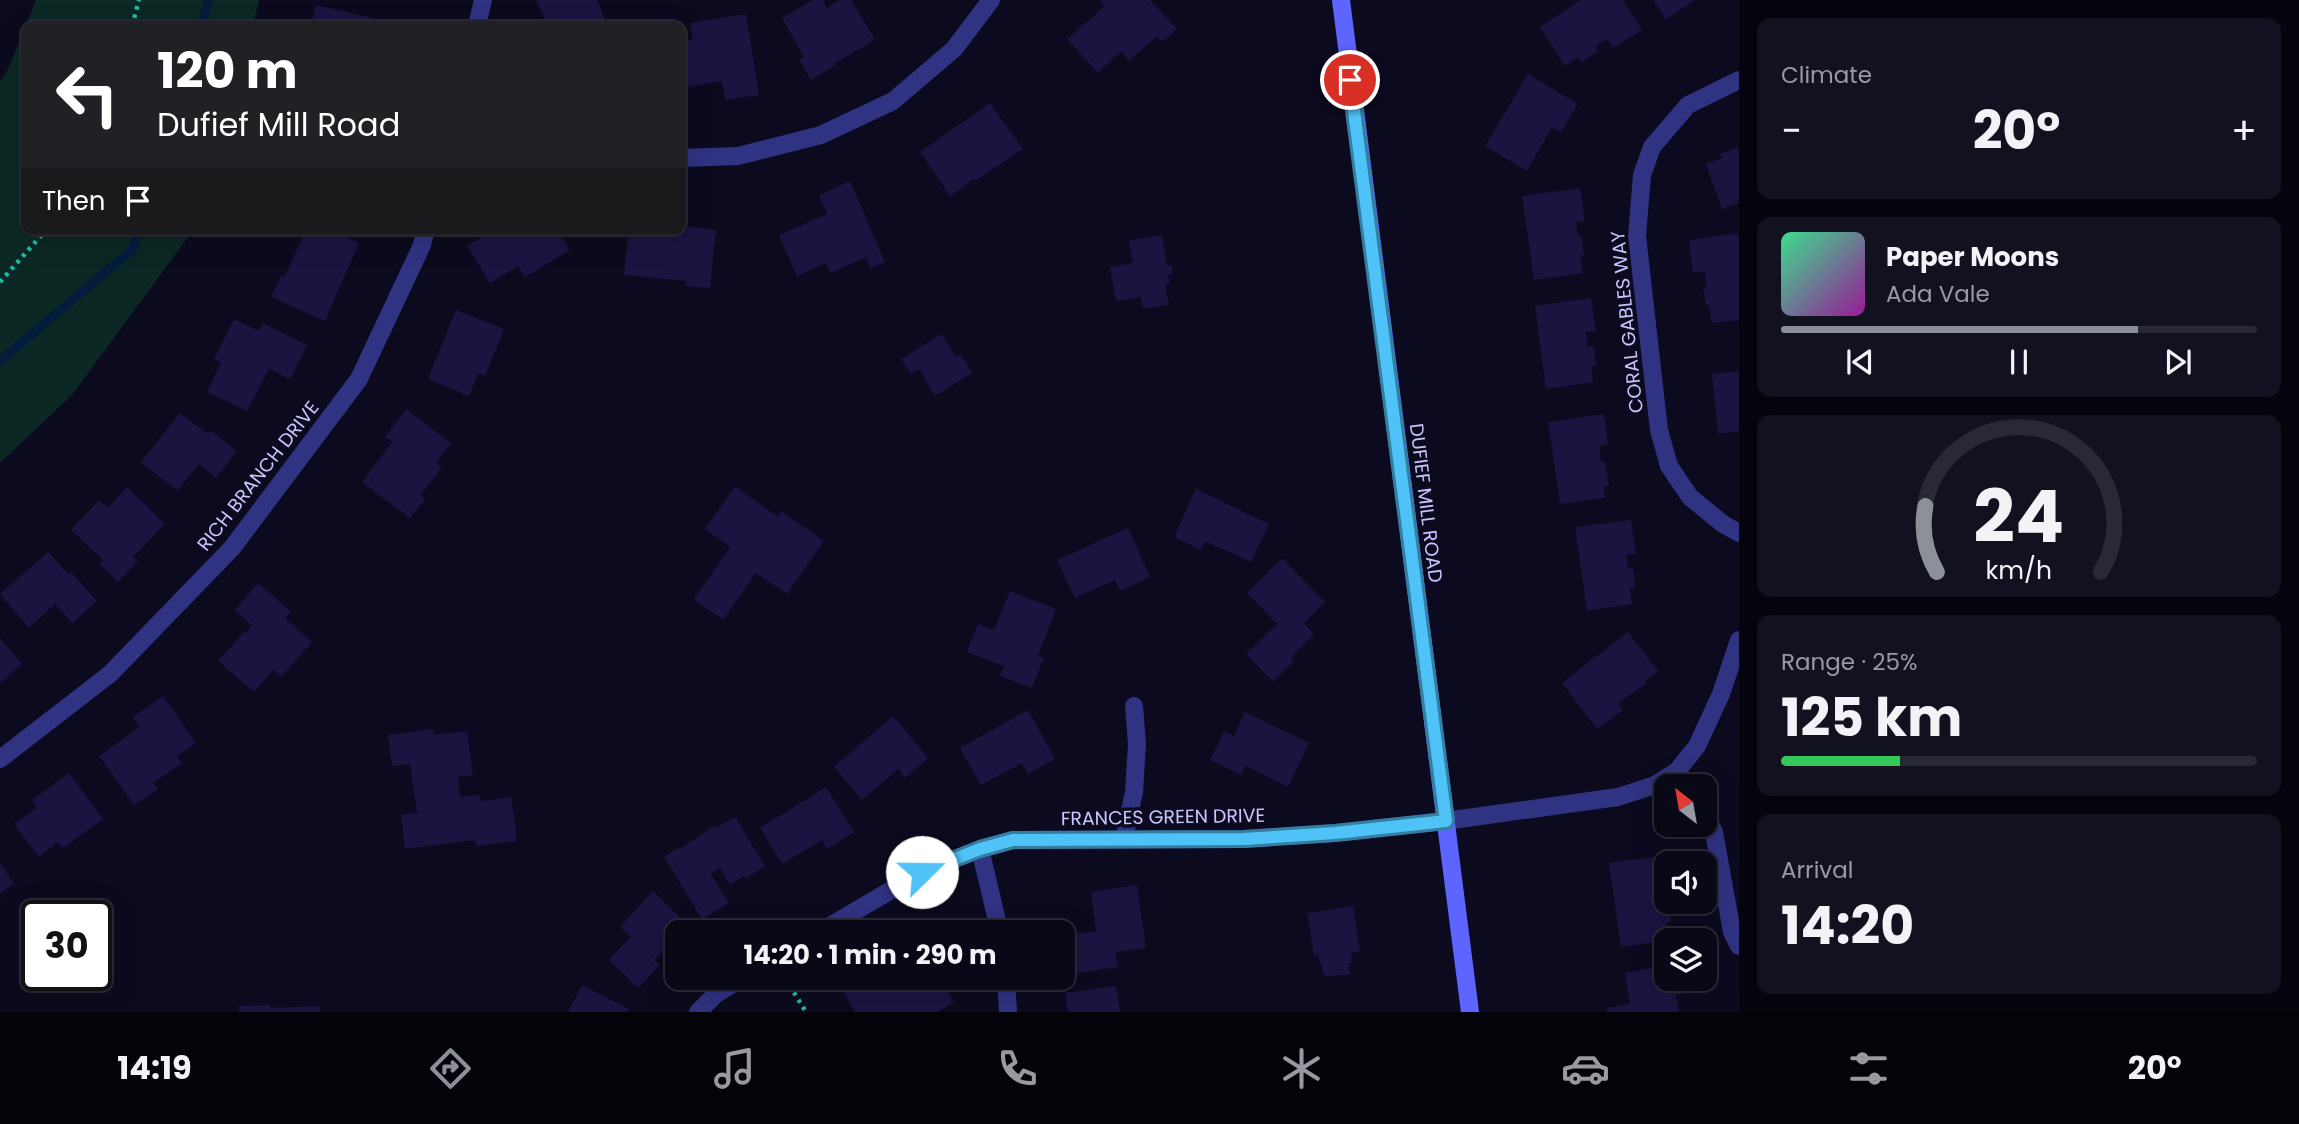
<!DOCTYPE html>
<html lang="en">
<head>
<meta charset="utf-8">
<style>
  body { margin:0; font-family:Poppins,sans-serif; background:#12111f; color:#f1f3f6; height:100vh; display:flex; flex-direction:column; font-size:26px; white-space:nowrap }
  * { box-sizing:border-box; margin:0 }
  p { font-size:23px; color:#999aa1 }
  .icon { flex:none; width:38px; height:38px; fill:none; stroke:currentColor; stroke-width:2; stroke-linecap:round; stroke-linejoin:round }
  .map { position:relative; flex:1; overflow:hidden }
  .details { display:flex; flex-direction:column; gap:18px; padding:18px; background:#05040c; width:560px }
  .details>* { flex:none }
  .guide { position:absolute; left:21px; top:21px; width:665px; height:214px; border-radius:14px; box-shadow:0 7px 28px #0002,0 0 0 2px #292935; background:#202124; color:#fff; overflow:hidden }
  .needle { width:46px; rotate:329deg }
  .controls { position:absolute; left:1654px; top:774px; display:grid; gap:14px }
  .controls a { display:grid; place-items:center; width:63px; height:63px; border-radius:14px; background:#090816; box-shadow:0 7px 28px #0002,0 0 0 2px #292935; font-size:35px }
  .speed { position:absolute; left:21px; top:900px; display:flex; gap:14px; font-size:35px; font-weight:700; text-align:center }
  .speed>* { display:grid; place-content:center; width:91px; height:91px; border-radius:50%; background:#090816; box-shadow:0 7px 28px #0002,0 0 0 2px #292935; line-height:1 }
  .speed .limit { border:4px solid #111; border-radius:10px; background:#fff; color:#111 }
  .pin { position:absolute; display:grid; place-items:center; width:60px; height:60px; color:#fff; margin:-30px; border:4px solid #fff; border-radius:50%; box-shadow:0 2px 7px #0007 }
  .me { position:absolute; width:77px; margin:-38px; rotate:68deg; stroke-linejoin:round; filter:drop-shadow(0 0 5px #0008) }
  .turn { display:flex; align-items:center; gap:24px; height:147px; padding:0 21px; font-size:32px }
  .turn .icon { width:91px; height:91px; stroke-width:2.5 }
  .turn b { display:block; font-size:49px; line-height:60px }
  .then { display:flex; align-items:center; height:66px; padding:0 21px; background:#0003; gap:14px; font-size:26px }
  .big { font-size:52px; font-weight:700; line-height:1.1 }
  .details .card { flex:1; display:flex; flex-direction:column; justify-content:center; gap:10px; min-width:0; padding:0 24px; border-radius:14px; background:#12111f }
  .details .dial { align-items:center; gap:0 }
  .dial svg { height:182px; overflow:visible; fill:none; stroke:#292935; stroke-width:7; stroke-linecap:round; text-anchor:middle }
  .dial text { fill:#f1f3f6; stroke:none }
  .song { display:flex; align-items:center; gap:21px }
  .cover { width:84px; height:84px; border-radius:10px; background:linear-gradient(135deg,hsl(150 70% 55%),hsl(300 70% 35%)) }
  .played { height:7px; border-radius:4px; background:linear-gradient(90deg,#8c9099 75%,#292935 75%) }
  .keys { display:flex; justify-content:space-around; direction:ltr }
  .heat { display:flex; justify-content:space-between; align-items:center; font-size:38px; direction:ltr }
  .charge { height:10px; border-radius:5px; background:linear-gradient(90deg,#34c759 25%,#292935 0) }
  .trip { position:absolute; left:665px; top:920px; width:410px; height:70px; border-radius:14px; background:#090816; box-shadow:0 7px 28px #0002,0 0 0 2px #292935; font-weight:700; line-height:70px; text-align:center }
  .tab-bar { display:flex; height:112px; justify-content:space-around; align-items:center; background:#040309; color:#999aa1 }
  .tab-bar .icon { width:49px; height:49px }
  .tab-bar .active { color:#8c9099 }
  .tab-bar b { font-size:32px; color:#f1f3f6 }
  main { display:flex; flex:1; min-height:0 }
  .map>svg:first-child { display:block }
</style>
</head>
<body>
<main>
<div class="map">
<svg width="1739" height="1012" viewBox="0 0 1739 1012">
  <rect width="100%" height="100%" fill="#0c0a1e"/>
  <polygon fill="#0c2825" points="36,0 259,0 253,26 26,26 26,229 194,229 72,395 0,463 0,81 8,69"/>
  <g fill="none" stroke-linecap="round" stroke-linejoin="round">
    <g stroke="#041c3c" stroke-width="9">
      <polyline points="202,26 208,0"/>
      <polyline points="0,361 133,249 140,229"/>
    </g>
  </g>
  <g fill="#1a1441">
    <polygon points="536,0 597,0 608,26 548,26"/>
    <polygon points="813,0 823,0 827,8 840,0 851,0 875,40 835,63 836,65 811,80 799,60 804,57 782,18"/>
    <polygon points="1099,0 1150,0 1177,29 1162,42 1157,36 1129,61 1121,51 1098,73 1067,39 1105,6"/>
    <polygon points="1581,0 1623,0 1642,30 1613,48 1607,39 1595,47 1598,51 1582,62 1579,57 1565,66 1540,27"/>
    <polygon points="1653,0 1695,0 1666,19"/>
    <polygon points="316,5 403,25 402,26 311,26"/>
    <polygon points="746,14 759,95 725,100 722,81 681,88 681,42 693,40 690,23"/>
    <polygon points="1528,74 1578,104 1561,132 1552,127 1527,171 1485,146"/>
    <polygon points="990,103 1023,149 975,181 974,179 950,196 920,152"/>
    <polygon points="1739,147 1739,203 1722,209 1706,164 1722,158 1720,154"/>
    <polygon points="850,181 885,262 870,268 866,257 831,273 826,263 797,276 779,235 827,214 819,195"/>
    <polygon points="1580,188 1585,221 1576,222 1578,235 1581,235 1584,255 1580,255 1583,273 1534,280 1522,196"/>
    <polygon points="681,226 716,230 710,288 686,286 686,281 624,275 629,229 681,229"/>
    <polygon points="306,229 329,229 359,243 325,321 271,297 281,276 285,277"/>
    <polygon points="495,229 557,229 570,250 525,277 518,266 490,283 467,246"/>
    <polygon points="1739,233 1739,320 1712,323 1709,305 1706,305 1703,287 1707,287 1705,272 1693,273 1689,240"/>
    <polygon points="1162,235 1167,266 1172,265 1173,274 1168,275 1170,284 1165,285 1169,305 1143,309 1141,297 1116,301 1110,267 1133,263 1129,240"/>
    <polygon points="1591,298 1596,331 1586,332 1588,347 1594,346 1596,365 1591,366 1593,382 1546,389 1535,306"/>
    <polygon points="456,310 504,329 485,376 478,373 469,396 428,379"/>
    <polygon points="234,319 259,331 263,323 307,345 290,379 269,369 247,411 207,392 221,363 214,359"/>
    <polygon points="942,334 956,357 961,354 972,373 935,396 919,369 911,374 901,359"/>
    <polygon points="1739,371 1739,431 1718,434 1712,374"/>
    <polygon points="406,409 451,443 436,463 442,467 421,495 425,499 410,518 362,482 392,442 385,437"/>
    <polygon points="180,413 208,434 210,430 237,451 216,478 199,464 177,491 141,462"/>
    <polygon points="1604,414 1608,444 1599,446 1601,462 1605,461 1609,486 1604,487 1605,498 1560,504 1548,422"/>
    <polygon points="735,486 778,517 781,511 824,541 787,594 756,573 723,620 694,599 730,547 705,529"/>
    <polygon points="127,487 165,524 133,557 138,561 118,582 100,564 103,560 71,530 99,500 108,508"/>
    <polygon points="1196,489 1269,524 1251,562 1205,541 1201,550 1174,537"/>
    <polygon points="1631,520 1636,554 1626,555 1628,568 1633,568 1635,587 1630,588 1632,604 1587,611 1575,527"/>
    <polygon points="1128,528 1150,577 1120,591 1115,580 1075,598 1057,560"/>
    <polygon points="48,552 69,575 71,572 97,601 72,623 55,604 29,628 0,594"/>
    <polygon points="1282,558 1325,602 1304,623 1314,634 1291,657 1294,661 1273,682 1246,654 1277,624 1247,593"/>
    <polygon points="258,583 291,612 285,618 312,642 281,677 273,670 254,692 218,661 244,632 246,633 252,626 235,610"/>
    <polygon points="1010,591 1056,609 1038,656 1044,658 1032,688 1000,676 1004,666 967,652 978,624 994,630"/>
    <polygon points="1628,632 1658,671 1645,681 1647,683 1618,703 1623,710 1597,729 1562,683"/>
    <polygon points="0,638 22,664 0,683"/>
    <polygon points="163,696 196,743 177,756 182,763 153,783 158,789 134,805 99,756 140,727 133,717"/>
    <polygon points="1028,710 1055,759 1028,774 1022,763 981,785 960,748"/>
    <polygon points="1245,712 1309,743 1288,787 1246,766 1241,775 1210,760 1224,731 1234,736"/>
    <polygon points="893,716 928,758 905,778 898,769 862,800 834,767"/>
    <polygon points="433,729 434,735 467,731 473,775 458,777 460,797 479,795 480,801 511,797 517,841 476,846 475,840 405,849 401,815 417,813 410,764 392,766 388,735"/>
    <polygon points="69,773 103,819 63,848 58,842 39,857 14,824 37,808 32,800"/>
    <polygon points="826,787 854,832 827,849 822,840 782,864 760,828"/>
    <polygon points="735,817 765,866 745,879 744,876 730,885 720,868 711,874 729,903 702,919 664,857 679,847 680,849 715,825 716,828"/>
    <polygon points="1667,855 1666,889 1662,889 1664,905 1668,904 1671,922 1666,923 1668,940 1621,947 1609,863"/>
    <polygon points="0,863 14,884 0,893"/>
    <polygon points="1137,885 1146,948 1115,952 1118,967 1062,976 1062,936 1096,931 1091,892"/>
    <polygon points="653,891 688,925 680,933 677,933 677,936 654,960 660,965 638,988 609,960 631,937 620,927"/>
    <polygon points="1353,906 1360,952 1351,953 1352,963 1349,963 1350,974 1325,977 1318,955 1314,955 1307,913"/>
    <polygon points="1666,966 1666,978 1684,978 1686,993 1676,995 1679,1012 1607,1012 1607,1008 1630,1004 1625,973"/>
    <polygon points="838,978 889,978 897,992 919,978 940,978 954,1002 938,1012 855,1012 836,980"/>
    <polygon points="582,985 629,1009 628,1012 568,1012"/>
    <polygon points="1116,986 1120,1012 1068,1012 1065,993"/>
    <polygon points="270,1005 270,1008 320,1006 320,1012 239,1012 239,1006"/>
  </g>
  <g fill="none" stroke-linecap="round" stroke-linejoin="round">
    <g stroke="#21b9a5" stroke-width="4.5" stroke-dasharray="3.5 5" stroke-linecap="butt">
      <polyline points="132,26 139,0"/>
      <polyline points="0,282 47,229"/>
      <polyline points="785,978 806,1012"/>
    </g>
    <g stroke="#303282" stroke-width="18">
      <polyline points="477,26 483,0"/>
      <polyline points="1739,80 1688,105 1652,147 1642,175 1637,236 1659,430 1669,466 1690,497 1723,524 1739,533"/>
      <polyline points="681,158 738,156 821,135 893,101 954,49 991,0"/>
      <polyline points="0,759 110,674 232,548 359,379 422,245 426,229"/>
      <polyline points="1677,771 1688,786"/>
      <polyline points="1704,812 1714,832 1732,932 1739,946"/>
      <polyline points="1124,839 1134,792 1137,744 1134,706"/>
      <polyline points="980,849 1000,933"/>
      <polyline points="818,933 922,872 980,849 1013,840 1243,839 1335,833 1445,821 1618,797 1655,785 1677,771 1697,746 1721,694 1739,640"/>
      <polyline points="1006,978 1008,1012"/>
      <polyline points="698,1012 716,994 742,978"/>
    </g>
    <polyline stroke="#5d64ff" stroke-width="18" points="1341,0 1470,1012"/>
  </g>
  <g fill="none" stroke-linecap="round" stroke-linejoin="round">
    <g stroke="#337fa1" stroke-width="18">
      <polyline id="route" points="922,872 980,849 1013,840 1244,839 1335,833 1446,821 1350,80"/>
    </g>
    <use href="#route" stroke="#4fc3f7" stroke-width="12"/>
  </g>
  <g text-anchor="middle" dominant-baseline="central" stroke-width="7" stroke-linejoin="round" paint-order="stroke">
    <g font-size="19" fill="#c9c6ff" stroke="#0c0a1e">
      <text transform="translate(1627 322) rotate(-96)">CORAL GABLES WAY</text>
      <text transform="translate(258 476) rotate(-52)">RICH BRANCH DRIVE</text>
      <text transform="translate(1426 503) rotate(83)">DUFIEF MILL ROAD</text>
      <text transform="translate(1163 817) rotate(-1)">FRANCES GREEN DRIVE</text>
    </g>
  </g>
</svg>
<div class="controls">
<a><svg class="needle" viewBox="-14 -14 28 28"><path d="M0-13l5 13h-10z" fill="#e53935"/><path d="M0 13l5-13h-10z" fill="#999aa1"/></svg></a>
<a><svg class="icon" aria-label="sound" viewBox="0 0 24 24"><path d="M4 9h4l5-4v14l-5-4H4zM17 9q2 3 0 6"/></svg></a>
<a><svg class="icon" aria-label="layers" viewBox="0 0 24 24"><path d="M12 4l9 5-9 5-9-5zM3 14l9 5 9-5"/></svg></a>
</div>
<div class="speed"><div class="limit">30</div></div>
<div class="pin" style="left:1350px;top:80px;background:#d93025"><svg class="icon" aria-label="arrive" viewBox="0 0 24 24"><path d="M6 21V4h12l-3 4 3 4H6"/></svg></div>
<svg class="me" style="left:922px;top:872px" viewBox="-20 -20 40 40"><circle r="19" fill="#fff"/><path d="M0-13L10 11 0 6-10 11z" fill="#4fc3f7"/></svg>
<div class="trip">14:20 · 1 min · 290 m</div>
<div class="guide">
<div class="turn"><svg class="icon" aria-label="left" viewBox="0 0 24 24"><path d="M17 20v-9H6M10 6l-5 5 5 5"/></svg><div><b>120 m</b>Dufief Mill Road</div></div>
<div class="then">Then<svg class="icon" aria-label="arrive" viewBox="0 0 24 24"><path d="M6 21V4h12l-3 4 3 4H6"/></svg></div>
</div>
</div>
<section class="details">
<div class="card"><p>Climate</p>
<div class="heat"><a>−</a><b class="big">20°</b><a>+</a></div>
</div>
<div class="card">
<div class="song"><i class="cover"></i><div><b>Paper Moons</b><p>Ada Vale</p></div></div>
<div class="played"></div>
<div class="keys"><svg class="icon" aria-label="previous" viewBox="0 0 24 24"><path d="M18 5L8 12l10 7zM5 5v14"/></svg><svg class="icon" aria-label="pause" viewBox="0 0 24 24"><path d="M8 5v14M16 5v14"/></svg><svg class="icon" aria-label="next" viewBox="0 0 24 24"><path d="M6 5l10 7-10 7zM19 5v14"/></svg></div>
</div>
<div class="card dial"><svg viewBox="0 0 100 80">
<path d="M14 69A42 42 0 1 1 86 69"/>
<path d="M14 69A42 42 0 0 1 9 40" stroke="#8c9099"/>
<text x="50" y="56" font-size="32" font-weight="700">24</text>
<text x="50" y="72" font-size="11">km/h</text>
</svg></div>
<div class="card"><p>Range · 25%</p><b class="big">125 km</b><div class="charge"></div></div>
<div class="card"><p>Arrival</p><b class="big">14:20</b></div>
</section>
</main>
<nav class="tab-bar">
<b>14:19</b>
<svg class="icon active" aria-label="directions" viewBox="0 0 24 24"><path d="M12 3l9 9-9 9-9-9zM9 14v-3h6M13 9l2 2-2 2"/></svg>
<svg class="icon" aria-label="music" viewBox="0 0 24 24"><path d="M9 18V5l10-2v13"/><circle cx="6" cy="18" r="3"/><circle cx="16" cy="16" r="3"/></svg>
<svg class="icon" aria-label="phone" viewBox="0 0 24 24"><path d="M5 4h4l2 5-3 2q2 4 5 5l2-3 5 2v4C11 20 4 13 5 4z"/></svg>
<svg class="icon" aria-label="climate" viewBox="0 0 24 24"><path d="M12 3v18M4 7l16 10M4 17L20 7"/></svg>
<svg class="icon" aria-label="car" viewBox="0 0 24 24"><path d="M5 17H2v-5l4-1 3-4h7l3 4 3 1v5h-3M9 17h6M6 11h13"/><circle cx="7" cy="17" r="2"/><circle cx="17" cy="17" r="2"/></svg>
<svg class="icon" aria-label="filters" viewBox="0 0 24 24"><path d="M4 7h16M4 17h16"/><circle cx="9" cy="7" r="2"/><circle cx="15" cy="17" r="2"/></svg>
<b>20°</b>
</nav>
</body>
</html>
